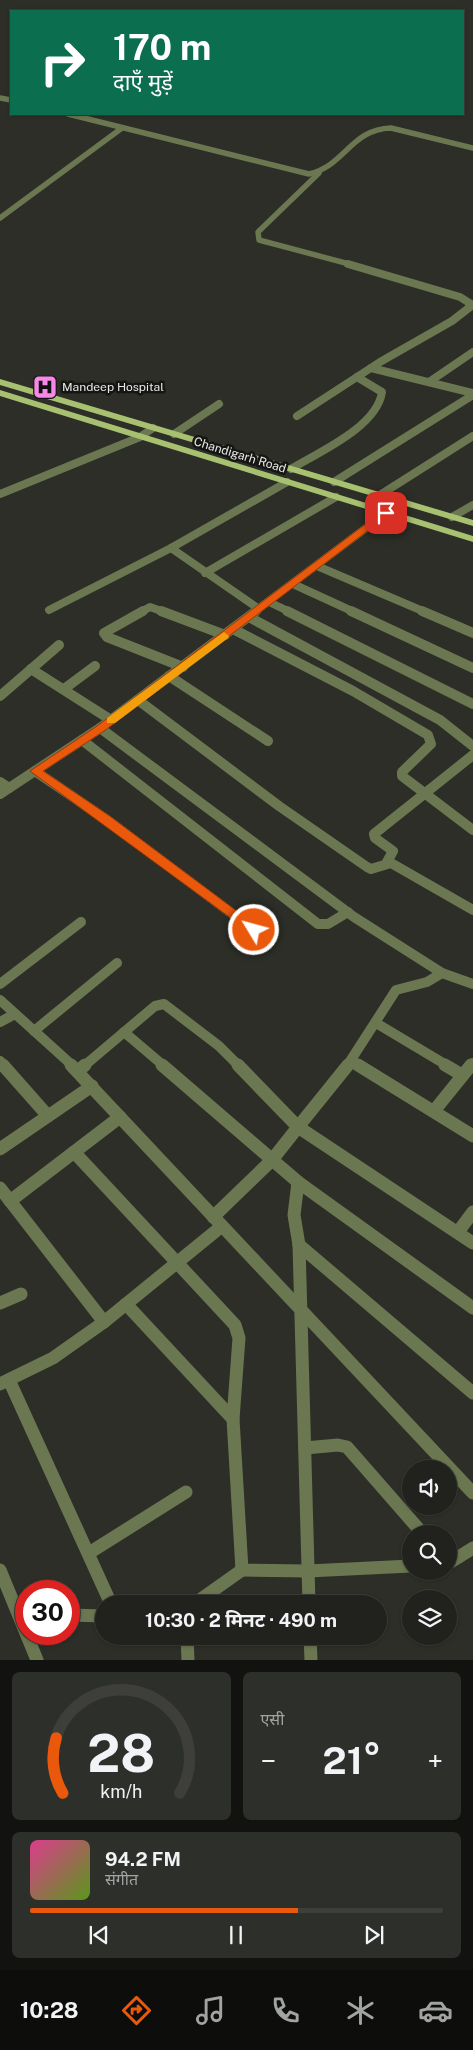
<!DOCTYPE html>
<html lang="hi">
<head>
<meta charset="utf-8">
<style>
  body { margin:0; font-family:"Public Sans","Noto Sans Devanagari",sans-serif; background:#2d2f2a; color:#f1f3f6; height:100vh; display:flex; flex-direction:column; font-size:19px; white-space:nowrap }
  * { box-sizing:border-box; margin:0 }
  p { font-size:16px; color:#a2a4a4 }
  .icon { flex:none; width:28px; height:28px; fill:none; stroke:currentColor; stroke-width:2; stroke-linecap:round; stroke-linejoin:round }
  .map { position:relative; height:1660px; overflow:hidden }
  .drawer { display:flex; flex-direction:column; gap:12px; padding:12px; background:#121310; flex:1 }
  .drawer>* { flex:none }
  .top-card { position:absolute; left:10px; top:10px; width:454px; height:105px; border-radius:0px; box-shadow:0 1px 4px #0004,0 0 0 1px #3e3f3b; background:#0b6e4f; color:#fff; overflow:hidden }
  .controls { position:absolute; left:402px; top:1460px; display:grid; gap:10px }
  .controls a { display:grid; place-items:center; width:55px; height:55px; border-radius:50%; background:#21221d; box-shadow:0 1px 4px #0004,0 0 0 1px #3e3f3b; font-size:25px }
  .speed { position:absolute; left:15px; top:1580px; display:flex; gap:10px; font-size:25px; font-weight:700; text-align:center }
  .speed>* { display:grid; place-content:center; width:65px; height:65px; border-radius:50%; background:#21221d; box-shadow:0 1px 4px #0004,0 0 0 1px #3e3f3b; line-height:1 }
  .speed .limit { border:8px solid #d22; background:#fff; color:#111 }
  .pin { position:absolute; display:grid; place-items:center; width:42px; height:42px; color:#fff; margin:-21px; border-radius:10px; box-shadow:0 2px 8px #0006 }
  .me { position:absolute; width:55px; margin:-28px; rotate:307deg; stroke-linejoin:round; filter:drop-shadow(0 0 4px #0008) }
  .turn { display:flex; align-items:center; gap:18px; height:105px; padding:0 20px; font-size:22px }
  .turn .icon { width:65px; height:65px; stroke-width:2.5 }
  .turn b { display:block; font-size:35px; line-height:42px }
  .big { font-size:38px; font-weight:700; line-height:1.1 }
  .drawer .card { flex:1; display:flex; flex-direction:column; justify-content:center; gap:8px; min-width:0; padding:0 18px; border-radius:8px; background:#2d2f2a }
  .drawer .dial { align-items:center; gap:0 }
  .dial svg { height:130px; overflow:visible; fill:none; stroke:#3e3f3b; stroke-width:7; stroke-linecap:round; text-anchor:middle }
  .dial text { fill:#f1f3f6; stroke:none }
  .song { display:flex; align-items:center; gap:15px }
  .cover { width:60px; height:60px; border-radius:8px; background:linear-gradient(135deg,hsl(330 70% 55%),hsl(90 70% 35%)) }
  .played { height:5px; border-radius:2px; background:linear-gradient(90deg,#ea580c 65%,#3e3f3b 65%) }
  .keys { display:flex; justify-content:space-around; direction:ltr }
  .heat { display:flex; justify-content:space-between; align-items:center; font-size:28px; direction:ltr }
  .drawer .tiles { flex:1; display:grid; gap:12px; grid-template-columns:1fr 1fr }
  .card:last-child { grid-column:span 2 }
  .trip { position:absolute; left:95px; top:1595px; width:292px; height:50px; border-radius:25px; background:#21221d; box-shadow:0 1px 4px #0004,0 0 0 1px #3e3f3b; font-weight:700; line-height:50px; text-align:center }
  .dock { display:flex; height:80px; justify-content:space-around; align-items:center; background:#0d0e0c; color:#a2a4a4 }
  .dock .icon { width:35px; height:35px }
  .dock .on { color:#ea580c }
  .dock b { font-size:22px; color:#f1f3f6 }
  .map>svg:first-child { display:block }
</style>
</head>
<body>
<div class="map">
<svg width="473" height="1660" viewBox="0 0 473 1660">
  <rect width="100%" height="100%" fill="#2c2e27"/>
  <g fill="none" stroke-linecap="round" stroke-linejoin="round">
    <g stroke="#6b7751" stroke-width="5.5">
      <polyline points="0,98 11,100"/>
      <path d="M68 114 309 174C345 166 351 129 391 128L473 148"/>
      <polyline points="319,173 258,232 259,240 353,265"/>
      <polyline points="0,218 122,128"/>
    </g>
    <g stroke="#6b7751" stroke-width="8">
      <polyline points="371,368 473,393"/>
      <polyline points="429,382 473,352"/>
      <polyline points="297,416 380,362 452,321 470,307 471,304 460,297 348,264"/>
      <polyline points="174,434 219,404"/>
      <path d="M291 469C319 452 377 427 382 392L357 377"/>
      <polyline points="334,482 473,395"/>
      <polyline points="380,495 473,436"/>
      <polyline points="452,517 473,505"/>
      <polyline points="171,548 259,609"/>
      <polyline points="317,566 425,612"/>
      <polyline points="205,573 336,497"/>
      <polyline points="293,584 354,612"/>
      <polyline points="269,602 290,612"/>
      <polyline points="49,610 171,548 287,482"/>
      <polyline points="141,612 150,607 164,612"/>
    </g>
    <g stroke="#6b7751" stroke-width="10">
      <polyline points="143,611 104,633 107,637 183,667"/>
      <polyline points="161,611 225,635"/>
      <polyline points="287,611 473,704"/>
      <polyline points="351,611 473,668"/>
      <polyline points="422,611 473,633"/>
      <polyline points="249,617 440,720 473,746"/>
      <polyline points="233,629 353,691 428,735 431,744 402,772 402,776 473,830"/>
      <polyline points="31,669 111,720"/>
      <polyline points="169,676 268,741"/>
      <polyline points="64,689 95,666"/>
      <polyline points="0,696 59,645"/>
      <polyline points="138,700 279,806 367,867 371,869 391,863 473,910"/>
      <polyline points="100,728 354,917 442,973 473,984"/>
      <polyline points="82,740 318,924 328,924 348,912"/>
      <polyline points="35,771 107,820 254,930"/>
      <polyline points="0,782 9,788"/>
      <polyline points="387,862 393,851 375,838 374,834 473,755"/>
      <polyline points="0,984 81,922"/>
      <polyline points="0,1000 73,1066"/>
      <polyline points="0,1022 15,1014"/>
      <polyline points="376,1023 448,1066"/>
      <polyline points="34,1031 117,963"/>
      <polyline points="124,1032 164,1066"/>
      <polyline points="0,1061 5,1066"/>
      <polyline points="351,1061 360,1066"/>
      <polyline points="84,1066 155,1006 164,1004 219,1046 239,1066"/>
      <polyline points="347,1066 396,990 427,982 442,973"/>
      <polyline points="470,1066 473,1063"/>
    </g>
    <g stroke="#6b7751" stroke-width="13">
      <polyline points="3,1065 48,1116"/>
      <polyline points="71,1065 473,1493"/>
      <polyline points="162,1065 298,1182"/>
      <polyline points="238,1065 298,1127 348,1065"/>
      <polyline points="358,1065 473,1136"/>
      <polyline points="445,1065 462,1075"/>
      <polyline points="78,1071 85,1065"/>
      <polyline points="434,1111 471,1065"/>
      <polyline points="0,1149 92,1086"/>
      <polyline points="74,1152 235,1325 239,1338 233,1419"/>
      <polyline points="0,1188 104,1322 222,1226"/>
      <polyline points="10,1201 120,1117"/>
      <polyline points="213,1217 272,1160 298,1127 473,1243"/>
      <polyline points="458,1232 473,1212"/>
      <polyline points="299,1245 294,1215 298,1182 473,1308"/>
      <polyline points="0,1303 21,1294"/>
      <polyline points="126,1304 233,1419 242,1570 308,1571 411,1566"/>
      <polyline points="9,1380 111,1604"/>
      <polyline points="0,1384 53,1358 104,1322"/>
      <polyline points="305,1448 338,1445 347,1447 423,1534"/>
      <polyline points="89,1553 186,1492"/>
      <polyline points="449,1563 473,1548"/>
      <polyline points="0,1570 37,1660"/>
      <polyline points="194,1604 242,1570"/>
      <polyline points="309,1604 299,1245 473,1393"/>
      <polyline points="69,1615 104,1616"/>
      <polyline points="187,1636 188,1660"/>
      <polyline points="310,1636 311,1660"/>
    </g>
    <g stroke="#6b7751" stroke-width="8">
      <polyline points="0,494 140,437 153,428"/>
      <polyline points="254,612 386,513"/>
    </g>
    <polyline stroke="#6b7751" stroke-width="10" points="0,794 100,728 256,611"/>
    <g fill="#a8c170" fill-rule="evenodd">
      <polygon points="0,379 473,520 473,526 0,385"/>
      <polygon points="0,390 473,536 473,542 0,396"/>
    </g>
  </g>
  <polygon fill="#ea580c" stroke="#983908" points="383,511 391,513 104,731 43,771 111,817 258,927 260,930 254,935 30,771 97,726"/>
  <polygon fill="#f59e0b" points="224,632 229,636 228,638 115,723 107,723 107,718"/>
  <defs>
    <g id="hospital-square" transform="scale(1.25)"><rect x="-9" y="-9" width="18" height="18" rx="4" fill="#f987e9" stroke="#151613"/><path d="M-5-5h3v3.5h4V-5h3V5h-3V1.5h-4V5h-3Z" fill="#111"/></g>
  </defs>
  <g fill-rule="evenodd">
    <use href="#hospital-square" x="45" y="387"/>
  </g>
  <g text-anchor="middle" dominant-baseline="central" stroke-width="5" stroke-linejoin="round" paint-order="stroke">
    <g font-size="12" fill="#e8e9e5" stroke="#151613" text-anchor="start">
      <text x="62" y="387">Mandeep Hospital</text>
    </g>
    <g font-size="12" fill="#e8e9e5" stroke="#151613">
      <text transform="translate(240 455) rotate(17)">Chandigarh Road</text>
    </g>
  </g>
</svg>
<div class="controls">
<a><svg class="icon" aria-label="sound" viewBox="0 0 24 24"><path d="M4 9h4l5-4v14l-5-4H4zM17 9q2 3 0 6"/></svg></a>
<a><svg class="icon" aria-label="search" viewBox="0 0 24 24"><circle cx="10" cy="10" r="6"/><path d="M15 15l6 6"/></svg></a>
<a><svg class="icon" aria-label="layers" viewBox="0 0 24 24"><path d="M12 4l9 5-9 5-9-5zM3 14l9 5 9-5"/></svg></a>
</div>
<div class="speed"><div class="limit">30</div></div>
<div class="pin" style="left:386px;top:513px;background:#d93025"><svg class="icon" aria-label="arrive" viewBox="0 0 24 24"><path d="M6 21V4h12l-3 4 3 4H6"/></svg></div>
<svg class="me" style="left:254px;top:930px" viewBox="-20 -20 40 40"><circle r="17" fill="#ea580c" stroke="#fff" stroke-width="3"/><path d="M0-11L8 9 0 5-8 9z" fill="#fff"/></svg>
<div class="trip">10:30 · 2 मिनट · 490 m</div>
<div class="top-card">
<div class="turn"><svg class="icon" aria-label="right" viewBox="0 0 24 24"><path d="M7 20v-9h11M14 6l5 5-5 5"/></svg><div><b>170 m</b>दाएँ मुड़ें</div></div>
</div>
</div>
<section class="drawer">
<div class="tiles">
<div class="card dial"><svg viewBox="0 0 100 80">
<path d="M14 69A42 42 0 1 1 86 69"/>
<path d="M14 69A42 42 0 0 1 10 35" stroke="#ea580c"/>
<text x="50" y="56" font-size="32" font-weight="700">28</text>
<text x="50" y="72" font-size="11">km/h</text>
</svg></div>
<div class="card"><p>एसी</p>
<div class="heat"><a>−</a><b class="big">21°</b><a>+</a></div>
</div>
<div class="card">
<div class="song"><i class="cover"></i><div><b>94.2 FM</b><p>संगीत</p></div></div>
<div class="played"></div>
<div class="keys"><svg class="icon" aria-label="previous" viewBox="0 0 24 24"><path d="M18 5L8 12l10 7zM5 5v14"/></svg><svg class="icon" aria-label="pause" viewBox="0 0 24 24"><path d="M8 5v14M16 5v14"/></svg><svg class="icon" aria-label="next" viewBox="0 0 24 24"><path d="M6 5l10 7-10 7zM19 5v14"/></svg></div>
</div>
</div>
</section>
<nav class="dock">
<b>10:28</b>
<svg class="icon on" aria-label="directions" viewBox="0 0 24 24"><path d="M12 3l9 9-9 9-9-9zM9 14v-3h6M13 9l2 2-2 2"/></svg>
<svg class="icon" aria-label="music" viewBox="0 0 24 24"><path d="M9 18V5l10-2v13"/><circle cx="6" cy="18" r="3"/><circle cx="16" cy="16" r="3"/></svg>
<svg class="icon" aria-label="phone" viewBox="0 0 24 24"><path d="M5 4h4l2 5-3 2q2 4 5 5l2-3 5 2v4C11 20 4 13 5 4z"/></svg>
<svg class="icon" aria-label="climate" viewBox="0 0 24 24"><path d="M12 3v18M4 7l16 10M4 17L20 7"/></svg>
<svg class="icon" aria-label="car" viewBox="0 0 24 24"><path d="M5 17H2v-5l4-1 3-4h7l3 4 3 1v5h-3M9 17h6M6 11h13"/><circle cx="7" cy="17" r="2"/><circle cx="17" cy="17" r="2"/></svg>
</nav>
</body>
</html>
